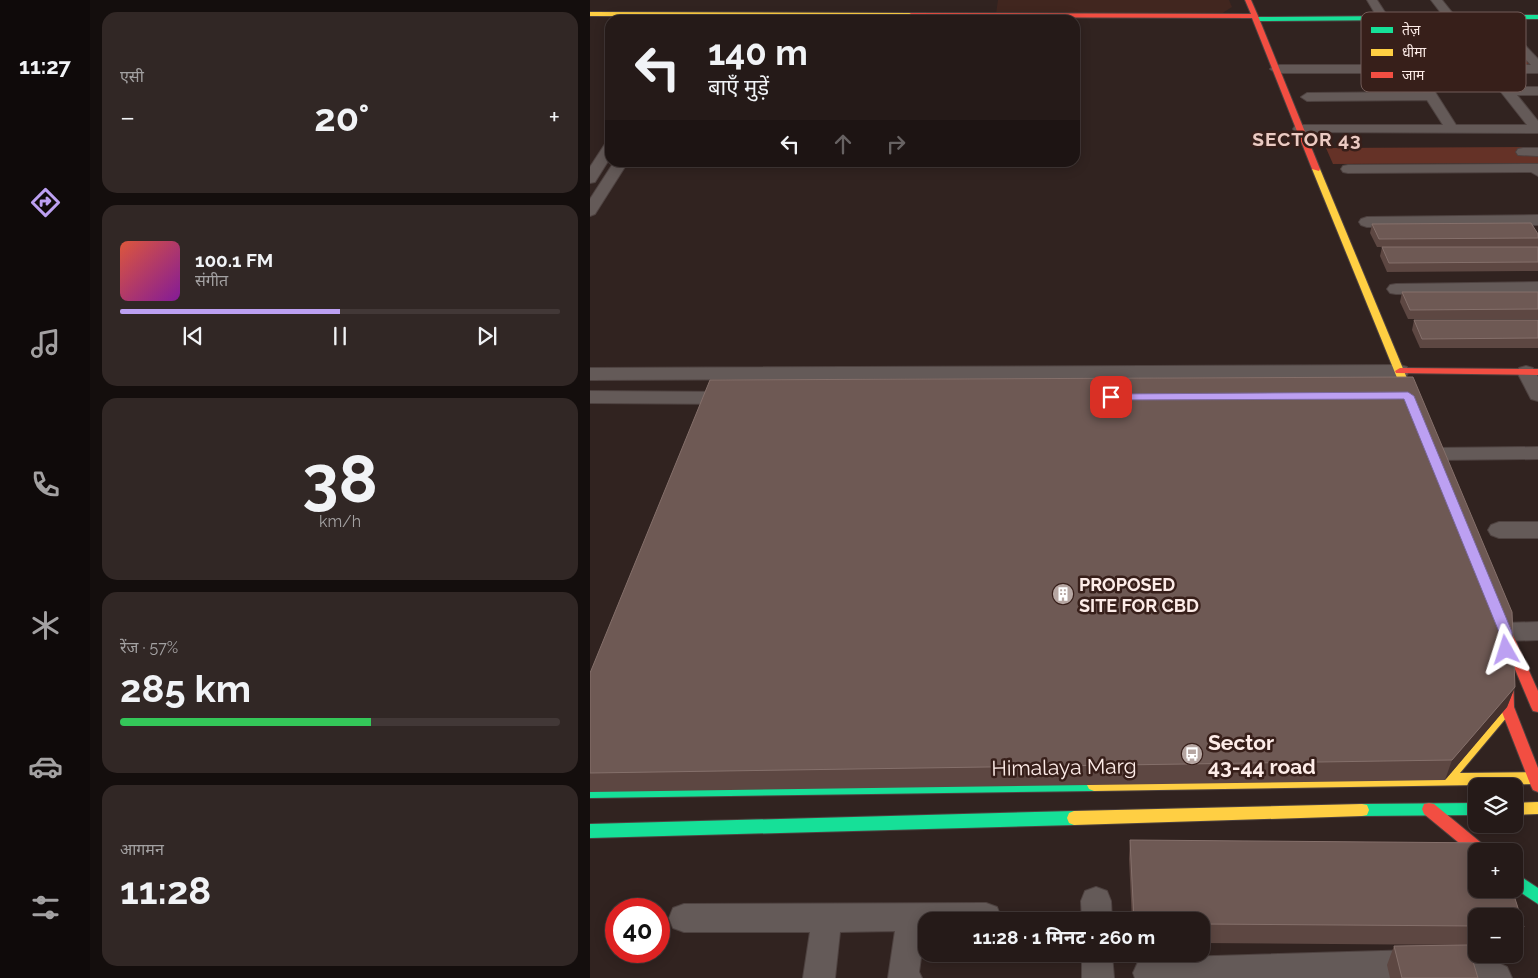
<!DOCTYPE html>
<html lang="hi">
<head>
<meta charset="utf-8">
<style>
  body { margin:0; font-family:Raleway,"Noto Sans Devanagari",sans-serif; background:#312725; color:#f1f3f6; height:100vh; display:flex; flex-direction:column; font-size:19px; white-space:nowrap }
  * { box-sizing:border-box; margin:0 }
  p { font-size:16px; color:#a3a1a2 }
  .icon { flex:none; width:28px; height:28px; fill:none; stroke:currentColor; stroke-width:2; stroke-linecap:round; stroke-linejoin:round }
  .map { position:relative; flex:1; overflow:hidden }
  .panel { display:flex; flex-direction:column; gap:12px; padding:12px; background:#140e0d; width:500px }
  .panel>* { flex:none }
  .top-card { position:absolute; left:15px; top:15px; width:475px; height:152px; border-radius:15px; box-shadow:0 2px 12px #0003,0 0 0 1px #423837; background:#251a18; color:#f1f3f6; overflow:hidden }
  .controls { position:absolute; left:878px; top:778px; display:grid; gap:10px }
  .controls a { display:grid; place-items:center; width:55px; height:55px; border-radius:10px; background:#251a18; box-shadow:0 2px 12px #0003,0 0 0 1px #423837; font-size:25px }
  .speed { position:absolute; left:15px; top:898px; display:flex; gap:10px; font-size:25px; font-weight:700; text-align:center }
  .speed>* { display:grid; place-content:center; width:65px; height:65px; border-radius:50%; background:#251a18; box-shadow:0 2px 12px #0003,0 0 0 1px #423837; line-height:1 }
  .speed .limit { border:8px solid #d22; background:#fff; color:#111 }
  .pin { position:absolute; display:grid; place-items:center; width:42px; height:42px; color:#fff; margin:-21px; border-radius:10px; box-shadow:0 2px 8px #0006 }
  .me { position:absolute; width:55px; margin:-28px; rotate:354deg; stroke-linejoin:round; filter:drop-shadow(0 0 4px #0008) }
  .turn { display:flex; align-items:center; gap:18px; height:105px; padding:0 20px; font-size:22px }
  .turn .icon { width:65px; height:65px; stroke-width:2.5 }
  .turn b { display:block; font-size:35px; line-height:42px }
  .lanes { display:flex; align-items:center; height:48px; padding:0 20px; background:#0003; justify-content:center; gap:25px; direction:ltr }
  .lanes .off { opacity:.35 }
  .big { font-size:38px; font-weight:700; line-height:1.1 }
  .panel .tile { flex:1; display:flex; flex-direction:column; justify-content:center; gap:8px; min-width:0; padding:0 18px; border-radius:15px; background:#312725 }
  .panel .dial { align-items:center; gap:0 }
  .dial b { font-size:65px; line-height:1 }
  .song { display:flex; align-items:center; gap:15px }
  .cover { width:60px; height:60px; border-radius:8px; background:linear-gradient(135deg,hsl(10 70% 55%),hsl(290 70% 35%)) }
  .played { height:5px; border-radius:2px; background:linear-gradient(90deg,#bca0f2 50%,#423837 50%) }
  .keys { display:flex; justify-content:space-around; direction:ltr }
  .heat { display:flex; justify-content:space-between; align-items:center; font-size:28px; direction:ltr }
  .charge { height:8px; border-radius:4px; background:linear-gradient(90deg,#34c759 57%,#423837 0) }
  .trip { position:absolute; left:328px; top:912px; width:292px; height:50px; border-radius:15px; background:#251a18; box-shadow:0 2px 12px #0003,0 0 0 1px #423837; font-weight:700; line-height:50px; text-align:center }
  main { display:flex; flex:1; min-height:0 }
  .menu { display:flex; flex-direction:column; width:90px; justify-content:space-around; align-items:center; background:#0f0a0a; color:#a3a1a2 }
  .menu .icon { width:35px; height:35px }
  .menu .on { color:#bca0f2 }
  .menu b { font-size:22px; color:#f1f3f6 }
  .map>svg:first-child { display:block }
</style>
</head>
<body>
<main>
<nav class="menu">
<b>11:27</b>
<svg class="icon on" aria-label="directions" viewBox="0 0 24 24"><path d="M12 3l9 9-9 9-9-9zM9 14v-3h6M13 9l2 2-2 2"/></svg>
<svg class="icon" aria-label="music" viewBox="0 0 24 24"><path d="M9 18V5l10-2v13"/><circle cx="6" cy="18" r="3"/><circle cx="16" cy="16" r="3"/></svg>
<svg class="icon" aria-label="phone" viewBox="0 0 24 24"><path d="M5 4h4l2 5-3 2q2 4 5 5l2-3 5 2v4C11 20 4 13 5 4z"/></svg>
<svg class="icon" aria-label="climate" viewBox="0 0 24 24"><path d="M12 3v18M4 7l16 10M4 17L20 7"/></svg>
<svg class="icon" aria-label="car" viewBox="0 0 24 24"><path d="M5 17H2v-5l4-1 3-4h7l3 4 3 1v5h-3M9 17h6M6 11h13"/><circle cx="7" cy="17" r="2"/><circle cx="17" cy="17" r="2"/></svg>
<svg class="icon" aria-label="filters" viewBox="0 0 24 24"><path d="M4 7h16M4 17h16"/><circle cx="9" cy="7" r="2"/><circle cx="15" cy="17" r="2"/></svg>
</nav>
<section class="panel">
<div class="tile"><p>एसी</p>
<div class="heat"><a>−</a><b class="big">20°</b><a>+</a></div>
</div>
<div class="tile">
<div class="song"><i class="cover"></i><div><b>100.1 FM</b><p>संगीत</p></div></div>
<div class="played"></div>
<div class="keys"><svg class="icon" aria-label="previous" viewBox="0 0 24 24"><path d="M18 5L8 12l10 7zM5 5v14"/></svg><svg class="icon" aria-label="pause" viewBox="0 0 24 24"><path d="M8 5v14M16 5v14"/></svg><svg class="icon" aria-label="next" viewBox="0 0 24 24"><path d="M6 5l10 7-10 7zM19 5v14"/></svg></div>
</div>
<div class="tile dial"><b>38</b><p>km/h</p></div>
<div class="tile"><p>रेंज · 57%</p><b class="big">285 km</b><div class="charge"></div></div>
<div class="tile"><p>आगमन</p><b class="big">11:28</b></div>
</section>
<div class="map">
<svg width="948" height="978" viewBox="0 0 948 978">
  <rect width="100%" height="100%" fill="#312320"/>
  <polygon fill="#41261f" points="408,0 639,0 642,7 631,14 406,14"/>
  <g fill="#653227">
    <polygon points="868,21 902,21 944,67 906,68"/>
    <polygon points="948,147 948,163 743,164 736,148"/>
  </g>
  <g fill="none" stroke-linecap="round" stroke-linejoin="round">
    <g stroke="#4e4240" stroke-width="2">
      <g id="street">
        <path d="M777 0H787L829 65H891L841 0H852L904 65H941L897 18 903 15 907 16 948 59V73H909L921 87H948V95H927L948 121V133L705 132 703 129 705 126 710 125H853L837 100 717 101 711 97 717 93 833 92 821 73H686L680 69 686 65H816ZM833 73H896L937 125H866Z"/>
        <polygon points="20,143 20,158 5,182 0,183 0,167 15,144"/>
        <polygon points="933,148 948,148 948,156 928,155 926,152 928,149"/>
        <polygon points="24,162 38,162 5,214 0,216 0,199"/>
        <polygon points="948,164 948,176 941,172 758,173 753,172 751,169 753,166 758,165"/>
        <polygon points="948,215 948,225 777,227 771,225 769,222 771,219 777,217"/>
        <polygon points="948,282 948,292 806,294 800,293 797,289 800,285 806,284"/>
        <polygon points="810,365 817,367 819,371 817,375 810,377 0,380 0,368"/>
        <polygon points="936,366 943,368 948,377 948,401 941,399 927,372 929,368"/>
        <polygon points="0,391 141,392 148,394 151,398 148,402 141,404 0,403"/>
        <polygon points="948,447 948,459 844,460 837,459 834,454 837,449 844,448"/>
        <polygon points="909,522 948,522 948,538 909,538 901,535 898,530 901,525"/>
        <polygon points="948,622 948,640 915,641 906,638 903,632 906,626 915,623"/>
        <polygon points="506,887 517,891 521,901 522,921 492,921 491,901 495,891"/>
        <polygon points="396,903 407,907 411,917 409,921 336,921 329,972 332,978 298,978 305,931 250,932 245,978 213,978 220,932 94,932 83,928 79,918 83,908 94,904"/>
        <path d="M826 950 837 954 841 963 845 954C869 945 895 956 917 967L922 978H851L845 976 841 967 837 976 831 978H545L543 973 548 962 559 958Z"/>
        <polygon points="492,954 522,954 524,978 492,978"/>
      </g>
    </g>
    <g stroke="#4e4240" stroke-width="2">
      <g id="fast">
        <polygon points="948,15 948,19 666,21 663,19 666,17"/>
        <polygon points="504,779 509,781 511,785 509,789 504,791 0,798 0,786"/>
        <polygon points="886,803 886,815 772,816 767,815 765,810 767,805 772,804"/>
        <polygon points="484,811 489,813 491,818 489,823 484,825 0,838 0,824"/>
        <polygon points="924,872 948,888 948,904 924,888"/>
      </g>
    </g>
    <g stroke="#4e4240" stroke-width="2">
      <g id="slow">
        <polygon points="0,12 321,13 324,15 321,17 0,16"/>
        <polygon points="723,167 730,169 831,412 830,414 826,415 821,412 722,169"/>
        <polygon points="917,702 922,703 924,707 922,711 870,773 948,772 948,784 504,791 499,789 497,785 499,781 504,779 852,773 912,703"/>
        <polygon points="948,802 948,814 924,815 924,803"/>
        <polygon points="772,804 777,805 779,810 777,815 772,816 484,825 479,823 477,818 479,813 484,811"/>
      </g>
    </g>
    <g stroke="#4e4240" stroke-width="2">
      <g id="jam">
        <polygon points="655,0 661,0 668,16 730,169 729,171 722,169 662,18 321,17 318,15 321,13 661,14"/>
        <polygon points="810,368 948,369 948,375 806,373 805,371"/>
        <polygon points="909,612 913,614 915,617 948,691 948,712 943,711 941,707 903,617 905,614"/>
        <polygon points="916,666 921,667 923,671 924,707 948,768 948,792 943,790 941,786 910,707 909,671 911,667"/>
        <polygon points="839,803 844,804 895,846 898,851 886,851 886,856 885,856 834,814 832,809 834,804"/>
      </g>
    </g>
    <use href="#street" fill="#645a58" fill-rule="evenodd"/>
    <use href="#fast" fill="#16e098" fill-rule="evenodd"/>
    <use href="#slow" fill="#ffcf43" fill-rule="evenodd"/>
    <use href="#jam" fill="#f24e42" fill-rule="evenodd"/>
  </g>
  <g fill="#5d4742">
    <polygon points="782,224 948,234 948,271 797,272 790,256 792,247 787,247 780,233"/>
    <polygon points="812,292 948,292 948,319 818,319 810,302"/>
    <polygon points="824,320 948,320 948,348 830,348 822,330"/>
    <polygon points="0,673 925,687 917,707 855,780 0,792"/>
    <polygon points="540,840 907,843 910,851 886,851 886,889 922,889 934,927 924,945 924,916 886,916 886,945 878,945 888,978 800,978 797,965 804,946 870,945 611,943 611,921 542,921 539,859"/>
  </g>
  <polygon fill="#44312d" points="925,687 917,707 855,780 862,760"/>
  <g fill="#6e5954" stroke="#85706b">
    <polygon points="941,223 948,234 948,238 789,239 782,224"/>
    <polygon points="792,247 948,247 948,262 799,263"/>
    <polygon points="812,292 948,292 948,309 820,310"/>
    <polygon points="824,320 948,320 948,338 832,339"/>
    <polygon points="823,377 922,612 925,687 862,760 0,773 0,673 120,380"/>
    <polygon points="540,840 907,843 910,851 886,851 886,889 922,889 934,927 924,927 924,916 886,916 886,926 611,924 611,921 544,921"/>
    <polygon points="878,945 888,978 812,978 804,946"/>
  </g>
  <polygon fill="#bca0f2" stroke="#7a689d" points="818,392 824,396 922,632 922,650 920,654 911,654 909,650 909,632 814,399 521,400 516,397 521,394"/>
  <defs>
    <g id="building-disc" transform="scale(1.125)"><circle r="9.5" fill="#b6a6a2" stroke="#371f1a"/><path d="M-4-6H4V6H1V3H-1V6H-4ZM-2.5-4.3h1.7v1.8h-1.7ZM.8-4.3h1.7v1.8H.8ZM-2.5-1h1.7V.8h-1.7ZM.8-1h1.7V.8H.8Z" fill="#fff"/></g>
    <g id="bus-disc" transform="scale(1.125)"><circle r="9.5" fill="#b6a6a2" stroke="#371f1a"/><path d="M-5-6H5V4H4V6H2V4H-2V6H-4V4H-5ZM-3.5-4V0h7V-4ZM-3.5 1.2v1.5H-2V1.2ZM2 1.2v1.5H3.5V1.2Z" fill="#fff"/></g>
  </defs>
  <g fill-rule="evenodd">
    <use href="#building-disc" x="473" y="594"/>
    <use href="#bus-disc" x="602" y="754"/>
  </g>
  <g text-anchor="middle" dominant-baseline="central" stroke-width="5" stroke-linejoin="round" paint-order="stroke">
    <g font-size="18" font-weight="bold" fill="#fdece8" stroke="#371f1a" text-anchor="start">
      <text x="489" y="584">PROPOSED<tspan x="489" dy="21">SITE FOR CBD</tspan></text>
    </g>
    <g font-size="19" font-weight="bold" letter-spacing="1" fill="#ebcac2" stroke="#371f1a">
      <text x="717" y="139">SECTOR 43</text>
    </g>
    <g font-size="21" font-weight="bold" fill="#fdece8" stroke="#371f1a" text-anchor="start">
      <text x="618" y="742">Sector<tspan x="618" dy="24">43-44 road</tspan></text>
    </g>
    <g font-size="21" fill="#fdece8" stroke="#371f1a">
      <text transform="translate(474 767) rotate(-1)">Himalaya Marg</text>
    </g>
  </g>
  <rect x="771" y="12" width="165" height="80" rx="8" fill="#371f1a" stroke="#725c58" stroke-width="1"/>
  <rect x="781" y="27" width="22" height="6" fill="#16e098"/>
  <rect x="781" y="49" width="22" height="7" fill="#ffcf43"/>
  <rect x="781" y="72" width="22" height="6" fill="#f24e42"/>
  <g font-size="14" fill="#fdece8">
    <text x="812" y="35">तेज़</text>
    <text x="812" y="57">धीमा</text>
    <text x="812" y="80">जाम</text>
  </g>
</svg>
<div class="controls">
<a><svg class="icon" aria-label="layers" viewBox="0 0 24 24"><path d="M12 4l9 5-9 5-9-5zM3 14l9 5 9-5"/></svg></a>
<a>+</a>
<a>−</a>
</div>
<div class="speed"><div class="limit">40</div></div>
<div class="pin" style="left:521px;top:397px;background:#d93025"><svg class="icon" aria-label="arrive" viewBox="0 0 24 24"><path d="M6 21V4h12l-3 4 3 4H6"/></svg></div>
<svg class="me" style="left:916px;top:650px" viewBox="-20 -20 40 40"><path d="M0-17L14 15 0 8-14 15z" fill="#bca0f2" stroke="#fff" stroke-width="4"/></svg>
<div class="trip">11:28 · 1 मिनट · 260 m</div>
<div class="top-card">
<div class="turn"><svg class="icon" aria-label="left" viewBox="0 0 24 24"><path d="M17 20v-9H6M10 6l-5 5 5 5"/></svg><div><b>140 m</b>बाएँ मुड़ें</div></div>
<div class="lanes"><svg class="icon" aria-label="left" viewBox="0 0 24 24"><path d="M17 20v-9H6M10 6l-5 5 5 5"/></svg><svg class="icon off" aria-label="ahead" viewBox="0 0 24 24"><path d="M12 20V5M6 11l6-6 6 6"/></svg><svg class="icon off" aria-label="right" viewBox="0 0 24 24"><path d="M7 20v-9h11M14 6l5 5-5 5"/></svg></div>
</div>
</div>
</main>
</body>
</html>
